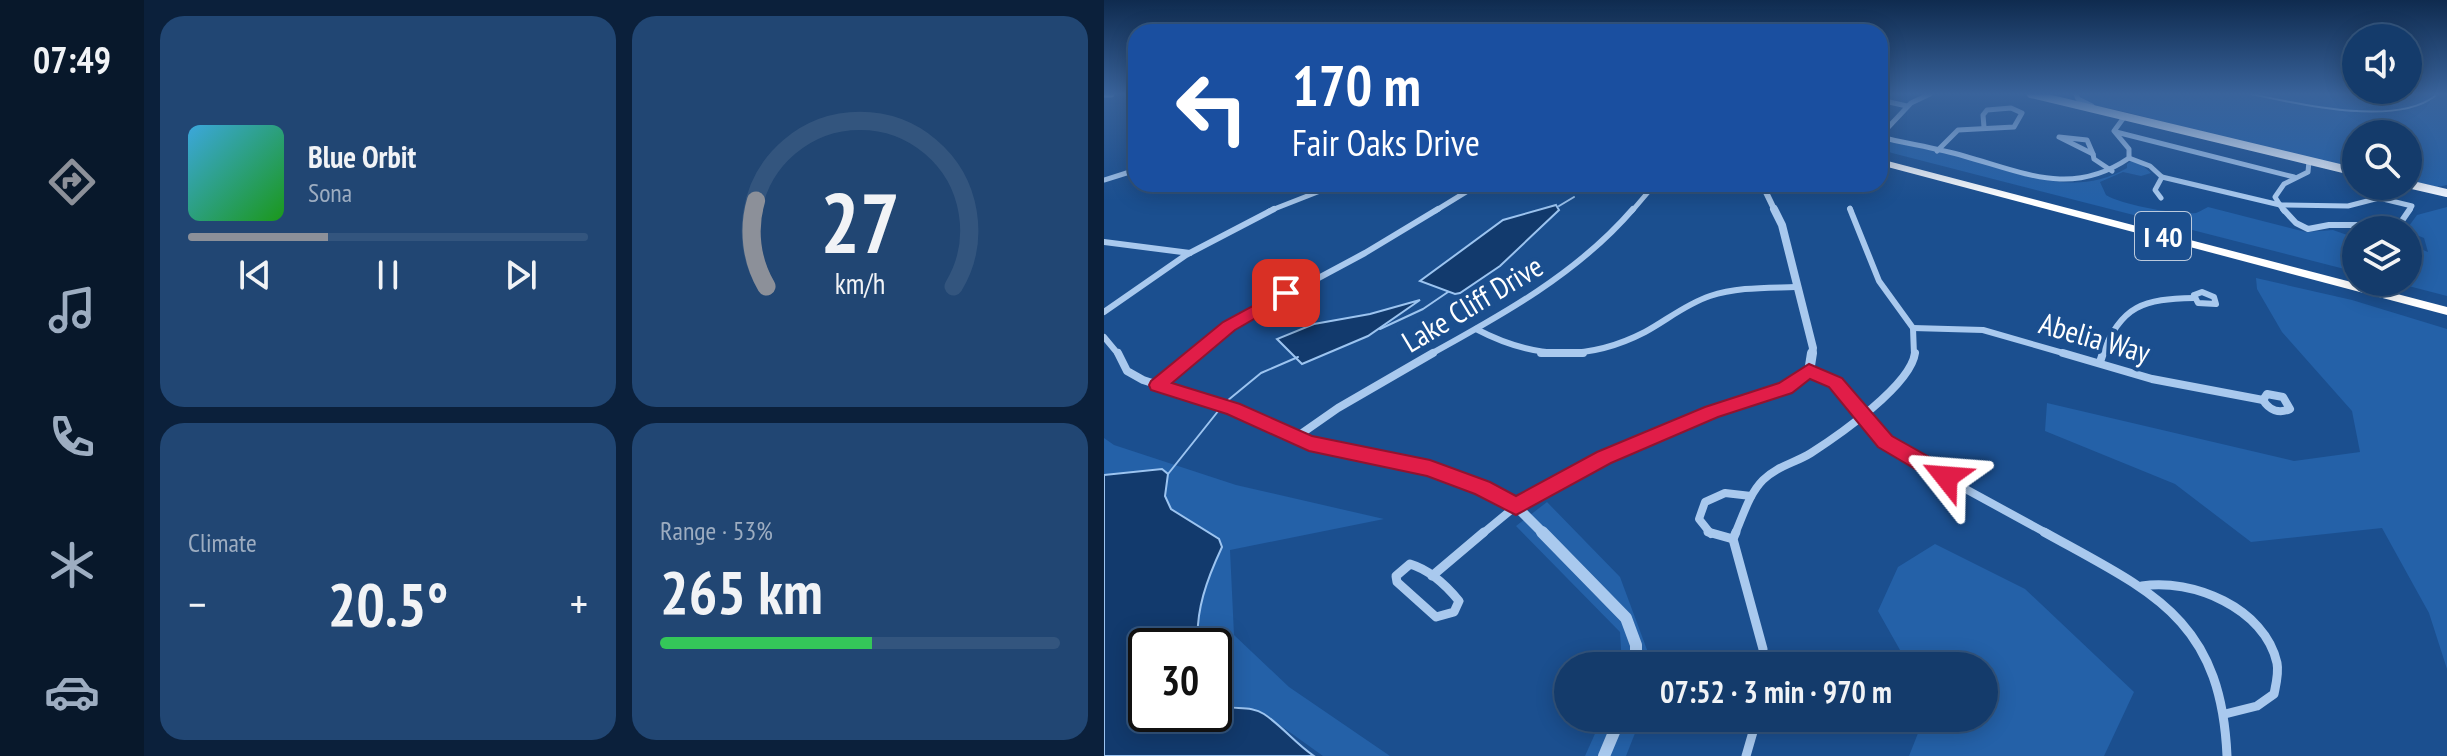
<!DOCTYPE html>
<html lang="en">
<head>
<meta charset="utf-8">
<style>
  body { margin:0; font-family:"PT Sans Narrow",sans-serif; background:#214673; color:#f1f3f6; height:100vh; display:flex; flex-direction:column; font-size:30px; white-space:nowrap }
  * { box-sizing:border-box; margin:0 }
  p { font-size:26px; color:#9dadc1 }
  .icon { flex:none; width:44px; height:44px; fill:none; stroke:currentColor; stroke-width:2; stroke-linecap:round; stroke-linejoin:round }
  .map { position:relative; flex:1; overflow:hidden }
  .panel { display:flex; flex-direction:column; gap:16px; padding:16px; background:#0b203b; width:960px }
  .panel>* { flex:none }
  .top-card { position:absolute; left:24px; top:24px; width:760px; height:168px; border-radius:24px; box-shadow:0 4px 20px #0003,0 0 0 2px #33557e; background:#1a4fa0; color:#fff; overflow:hidden }
  .controls { position:absolute; left:1238px; top:24px; display:grid; gap:16px }
  .controls a { display:grid; place-items:center; width:80px; height:80px; border-radius:50%; background:#143b6b; box-shadow:0 4px 20px #0003,0 0 0 2px #33557e; font-size:40px }
  .speed { position:absolute; left:24px; top:628px; display:flex; gap:16px; font-size:40px; font-weight:700; text-align:center }
  .speed>* { display:grid; place-content:center; width:104px; height:104px; border-radius:50%; background:#143b6b; box-shadow:0 4px 20px #0003,0 0 0 2px #33557e; line-height:1 }
  .speed .limit { border:4px solid #111; border-radius:12px; background:#fff; color:#111 }
  .pin { position:absolute; display:grid; place-items:center; width:68px; height:68px; color:#fff; margin:-34px; border-radius:16px; box-shadow:0 4px 12px #0006 }
  .me { position:absolute; width:88px; margin:-44px; rotate:298deg; stroke-linejoin:round; filter:drop-shadow(0 0 6px #0008) }
  .turn { display:flex; align-items:center; gap:28px; height:168px; padding:0 32px; font-size:36px }
  .turn .icon { width:104px; height:104px; stroke-width:2.5 }
  .turn b { display:block; font-size:56px; line-height:68px }
  .big { font-size:60px; font-weight:800; line-height:1.1 }
  .panel .tile { flex:1; display:flex; flex-direction:column; justify-content:center; gap:12px; min-width:0; padding:0 28px; border-radius:24px; background:#214673 }
  .panel .dial { align-items:center; gap:0 }
  .dial svg { height:208px; overflow:visible; fill:none; stroke:#33557e; stroke-width:7; stroke-linecap:round; text-anchor:middle }
  .dial text { fill:#f1f3f6; stroke:none }
  .song { display:flex; align-items:center; gap:24px }
  .cover { width:96px; height:96px; border-radius:12px; background:linear-gradient(135deg,hsl(200 70% 55%),hsl(120 70% 35%)) }
  .played { height:8px; border-radius:4px; background:linear-gradient(90deg,#8c9099 35%,#33557e 35%) }
  .keys { display:flex; justify-content:space-around; direction:ltr }
  .heat { display:flex; justify-content:space-between; align-items:center; font-size:44px; direction:ltr }
  .charge { height:12px; border-radius:6px; background:linear-gradient(90deg,#34c759 53%,#33557e 0) }
  .panel .tiles { flex:1; display:grid; gap:16px; grid-template-columns:repeat(2,1fr) }
  .trip { position:absolute; left:450px; top:652px; width:444px; height:80px; border-radius:40px; background:#143b6b; box-shadow:0 4px 20px #0003,0 0 0 2px #33557e; font-weight:800; line-height:80px; text-align:center }
  main { display:flex; flex:1; min-height:0 }
  .dock { display:flex; flex-direction:column; width:144px; justify-content:space-around; align-items:center; background:#08182b; color:#9dadc1 }
  .dock .icon { width:56px; height:56px }
  .dock .selected { color:#8c9099 }
  .dock b { font-size:36px; color:#f1f3f6 }
  .map>svg:first-child { display:block }
</style>
</head>
<body>
<main>
<nav class="dock">
<b>07:49</b>
<svg class="icon selected" aria-label="directions" viewBox="0 0 24 24"><path d="M12 3l9 9-9 9-9-9zM9 14v-3h6M13 9l2 2-2 2"/></svg>
<svg class="icon" aria-label="music" viewBox="0 0 24 24"><path d="M9 18V5l10-2v13"/><circle cx="6" cy="18" r="3"/><circle cx="16" cy="16" r="3"/></svg>
<svg class="icon" aria-label="phone" viewBox="0 0 24 24"><path d="M5 4h4l2 5-3 2q2 4 5 5l2-3 5 2v4C11 20 4 13 5 4z"/></svg>
<svg class="icon" aria-label="climate" viewBox="0 0 24 24"><path d="M12 3v18M4 7l16 10M4 17L20 7"/></svg>
<svg class="icon" aria-label="car" viewBox="0 0 24 24"><path d="M5 17H2v-5l4-1 3-4h7l3 4 3 1v5h-3M9 17h6M6 11h13"/><circle cx="7" cy="17" r="2"/><circle cx="17" cy="17" r="2"/></svg>
</nav>
<section class="panel">
<div class="tiles">
<div class="tile">
<div class="song"><i class="cover"></i><div><b>Blue Orbit</b><p>Sona</p></div></div>
<div class="played"></div>
<div class="keys"><svg class="icon" aria-label="previous" viewBox="0 0 24 24"><path d="M18 5L8 12l10 7zM5 5v14"/></svg><svg class="icon" aria-label="pause" viewBox="0 0 24 24"><path d="M8 5v14M16 5v14"/></svg><svg class="icon" aria-label="next" viewBox="0 0 24 24"><path d="M6 5l10 7-10 7zM19 5v14"/></svg></div>
</div>
<div class="tile dial"><svg viewBox="0 0 100 80">
<path d="M14 69A42 42 0 1 1 86 69"/>
<path d="M14 69A42 42 0 0 1 10 36" stroke="#8c9099"/>
<text x="50" y="56" font-size="32" font-weight="700">27</text>
<text x="50" y="72" font-size="11">km/h</text>
</svg></div>
<div class="tile"><p>Climate</p>
<div class="heat"><a>−</a><b class="big">20.5°</b><a>+</a></div>
</div>
<div class="tile"><p>Range · 53%</p><b class="big">265 km</b><div class="charge"></div></div>
</div>
</section>
<div class="map">
<svg width="1343" height="756" viewBox="0 0 1343 756">
  <rect width="100%" height="100%" fill="#1b4f8f"/>
  <g fill="#2461a8">
    <polygon points="950,94 1343,94 1343,185 1333,187 1304,180 1304,134 1252,134 1252,167 1220,164 1022,112 951,97 953,95"/>
    <path d="M776 139C804 146 833 151 862 158 925 173 968 199 1023 168V164L1027 161 1037 164 1047 173 1037 176 1019 172 996 182 1002 195C1018 205 1074 215 1092 213 1095 212 1102 208 1104 207L1202 232 1229 230 1246 236 1252 234V272L788 153 776 149Z"/>
    <polygon points="1343,207 1343,296 1289,282 1304,282 1304,244 1324,252 1320,238 1297,229 1305,226 1313,215"/>
    <polygon points="1152,278 1248,300 1343,329 1343,669 1325,613 1278,528 1147,542 1071,484 941,431 943,403 1190,461 1256,452 1248,411 1178,332 1153,289"/>
    <path d="M0 438 10 445 132 485 280 519 126 550 130 635 185 687 286 756H219L159 713C142 707 126 712 110 704V646H94C91 611 103 579 118 548L115 539 67 509 60 496 64 474 0 475Z"/>
    <polygon points="443,502 516,577 549,666 518,666 516,632 412,526"/>
    <polygon points="831,544 921,589 1030,692 1000,756 805,756 820,718 880,718 880,666 805,666 774,611 794,567"/>
    <polygon points="498,718 537,718 522,756 481,756"/>
  </g>
  <g fill="#123a6d" stroke="#9cc4f0" stroke-width="2">
    <polygon points="452,205 455,210 396,266 356,293 351,294 316,281 399,220"/>
    <polygon points="316,300 264,336 198,364 173,339 210,324 266,314"/>
    <path d="M58 469 64 474 61 496 67 509 115 539 118 547C103 579 91 611 94 646H42V714H110V703C126 712 145 704 160 714 178 726 192 744 210 756H0V475Z"/>
  </g>
  <g fill="none" stroke-linecap="round" stroke-linejoin="round">
    <g stroke="#9cc4f0" stroke-width="2">
      <path d="M1147 94C1194 104 1291 127 1331 96"/>
      <polyline points="455,206 470,197"/>
      <polyline points="276,329 319,309 344,292"/>
      <polyline points="123,401 157,373 194,357"/>
      <polyline points="64,474 115,410"/>
    </g>
    <g stroke="#a9c9ee" stroke-width="5">
      <polyline points="972,94 974,99 988,106"/>
      <polyline points="776,100 803,106"/>
      <polyline points="1012,132 1190,177"/>
      <polyline points="776,136 807,103 826,94"/>
      <path d="M776 137C804 144 833 148 860 156 921 173 968 197 1025 158V149L1010 131 1021 116"/>
      <polygon points="955,137 983,140 989,154"/>
      <polyline points="833,151 854,130 910,127 918,113 907,108 883,110 879,115 880,127"/>
      <polyline points="989,154 990,159 1008,171"/>
      <polyline points="1025,158 1046,166 1058,177 1051,190 1057,198"/>
      <polyline points="1058,177 1176,205"/>
      <polyline points="0,180 32,170"/>
      <polyline points="1176,205 1244,206 1275,198 1308,206 1305,211"/>
      <polyline points="1176,205 1180,211"/>
      <polyline points="1176,205 1171,197 1180,184 1204,172 1205,161"/>
      <polyline points="746,208 747,211"/>
      <polyline points="165,211 234,184"/>
      <polyline points="331,211 375,184"/>
      <polyline points="528,211 551,184"/>
    </g>
    <g stroke="#a9c9ee" stroke-width="6">
      <polyline points="746,209 775,281 809,328 810,355"/>
      <polyline points="1179,209 1192,223 1204,229 1225,225 1295,225 1306,209"/>
      <polyline points="0,242 86,253"/>
      <polygon points="1098,292 1110,297 1112,304 1094,303 1090,295"/>
      <polyline points="0,312 82,255 170,209"/>
      <polyline points="809,328 879,330 966,355"/>
      <path d="M372 329C429 359 483 362 541 332 563 320 582 304 606 296 633 287 663 288 691 287"/>
      <polyline points="0,337 15,355"/>
      <polyline points="90,355 125,326 261,253 334,209"/>
      <path d="M325 355C398 315 474 273 529 209"/>
      <path d="M998 355C1017 305 1040 299 1090 298"/>
    </g>
    <g stroke="#a9c9ee" stroke-width="8">
      <polyline points="14,353 23,371 39,380 129,409 205,443 326,468 378,488 412,506 378,534"/>
      <polyline points="437,353 479,353"/>
      <polyline points="959,353 1048,379 1159,400"/>
      <polyline points="996,362 999,353"/>
      <polyline points="705,370 731,383 781,441 814,463 944,534"/>
      <polyline points="54,385 92,353"/>
      <path d="M1163 394 1179 397 1186 409C1175 414 1165 410 1159 400Z"/>
      <polyline points="191,438 234,408 329,353"/>
      <polyline points="607,534 595,519 601,502 621,493 647,496"/>
      <path d="M631 534C639 516 645 494 659 480 673 466 691 463 707 453 735 435 807 385 811 353"/>
    </g>
    <g stroke="#a9c9ee" stroke-width="9">
      <polyline points="604,532 629,539"/>
      <polyline points="632,532 629,539 659,649 659,666"/>
      <path d="M940 532C1048 592 1117 618 1123 756"/>
      <path d="M306 564C326 570 342 585 355 601L350 612 332 617 293 582 292 576Z"/>
      <polyline points="328,576 380,532"/>
      <path d="M1038 586C1088 578 1161 608 1173 663 1175 673 1172 684 1170 694L1153 706 1121 714"/>
      <polyline points="642,756 653,718"/>
    </g>
    <polyline stroke="#a9c9ee" stroke-width="6" points="658,184 671,211"/>
    <polyline stroke="#a9c9ee" stroke-width="8" points="670,209 678,225 709,348 708,355"/>
    <path stroke="#a9c9ee" stroke-width="10" d="M440 534 412 506C459 480 506 452 555 432 606 412 658 401 705 372L708 353"/>
    <g stroke="#a9c9ee" stroke-width="12">
      <polyline points="438,532 522,618 532,645 532,666"/>
      <polyline points="500,756 516,718"/>
    </g>
    <polyline stroke="#d6e6fa" stroke-width="7" points="0,94 7,94"/>
    <g stroke="#f0f6ff" stroke-width="8">
      <polyline points="927,94 1252,172"/>
      <polyline points="1304,184 1343,193"/>
    </g>
    <polygon fill="#fff" fill-rule="evenodd" points="776,159 1343,307 1343,315 776,165"/>
  </g>
  <linearGradient id="sky" x2="0" y2="1"><stop stop-color="#0f2b4f"/><stop offset="0.47" stop-color="#39639b"/><stop offset="1" stop-color="#39639b" stop-opacity="0"/></linearGradient>
  <rect width="1343" height="200" fill="url(#sky)"/>
  <polygon fill="#e11d48" stroke="#92132f" stroke-width="2" points="182,288 188,290 188,297 131,330 68,383 136,404 208,436 326,460 386,482 412,496 493,452 601,407 675,383 705,364 738,378 788,436 850,471 853,477 850,483 842,486 835,483 774,447 725,387 706,379 688,393 614,417 507,463 412,515 371,494 323,476 205,451 123,414 47,390 45,385 47,381 119,322"/>
  <g text-anchor="middle" dominant-baseline="central" stroke-width="8" stroke-linejoin="round" paint-order="stroke">
    <rect fill="#1b4f8f" stroke="#bbcadd" stroke-width="2" x="1031" y="212" width="56" height="48" rx="6"/>
    <g font-size="28" font-weight="bold" fill="#fff">
      <text x="1059" y="236">I 40</text>
    </g>
    <g font-size="30" fill="#fff" stroke="#1b4f8f">
      <text transform="translate(368 303) rotate(-31)">Lake Cliff Drive</text>
      <text transform="translate(991 337) rotate(16)">Abelia Way</text>
    </g>
  </g>
</svg>
<div class="controls">
<a><svg class="icon" aria-label="sound" viewBox="0 0 24 24"><path d="M4 9h4l5-4v14l-5-4H4zM17 9q2 3 0 6"/></svg></a>
<a><svg class="icon" aria-label="search" viewBox="0 0 24 24"><circle cx="10" cy="10" r="6"/><path d="M15 15l6 6"/></svg></a>
<a><svg class="icon" aria-label="layers" viewBox="0 0 24 24"><path d="M12 4l9 5-9 5-9-5zM3 14l9 5 9-5"/></svg></a>
</div>
<div class="speed"><div class="limit">30</div></div>
<div class="pin" style="left:182px;top:293px;background:#d93025"><svg class="icon" aria-label="arrive" viewBox="0 0 24 24"><path d="M6 21V4h12l-3 4 3 4H6"/></svg></div>
<svg class="me" style="left:842px;top:477px" viewBox="-20 -20 40 40"><path d="M0-17L14 15 0 8-14 15z" fill="#e11d48" stroke="#fff" stroke-width="4"/></svg>
<div class="trip">07:52 · 3 min · 970 m</div>
<div class="top-card">
<div class="turn"><svg class="icon" aria-label="left" viewBox="0 0 24 24"><path d="M17 20v-9H6M10 6l-5 5 5 5"/></svg><div><b>170 m</b>Fair Oaks Drive</div></div>
</div>
</div>
</main>
</body>
</html>
